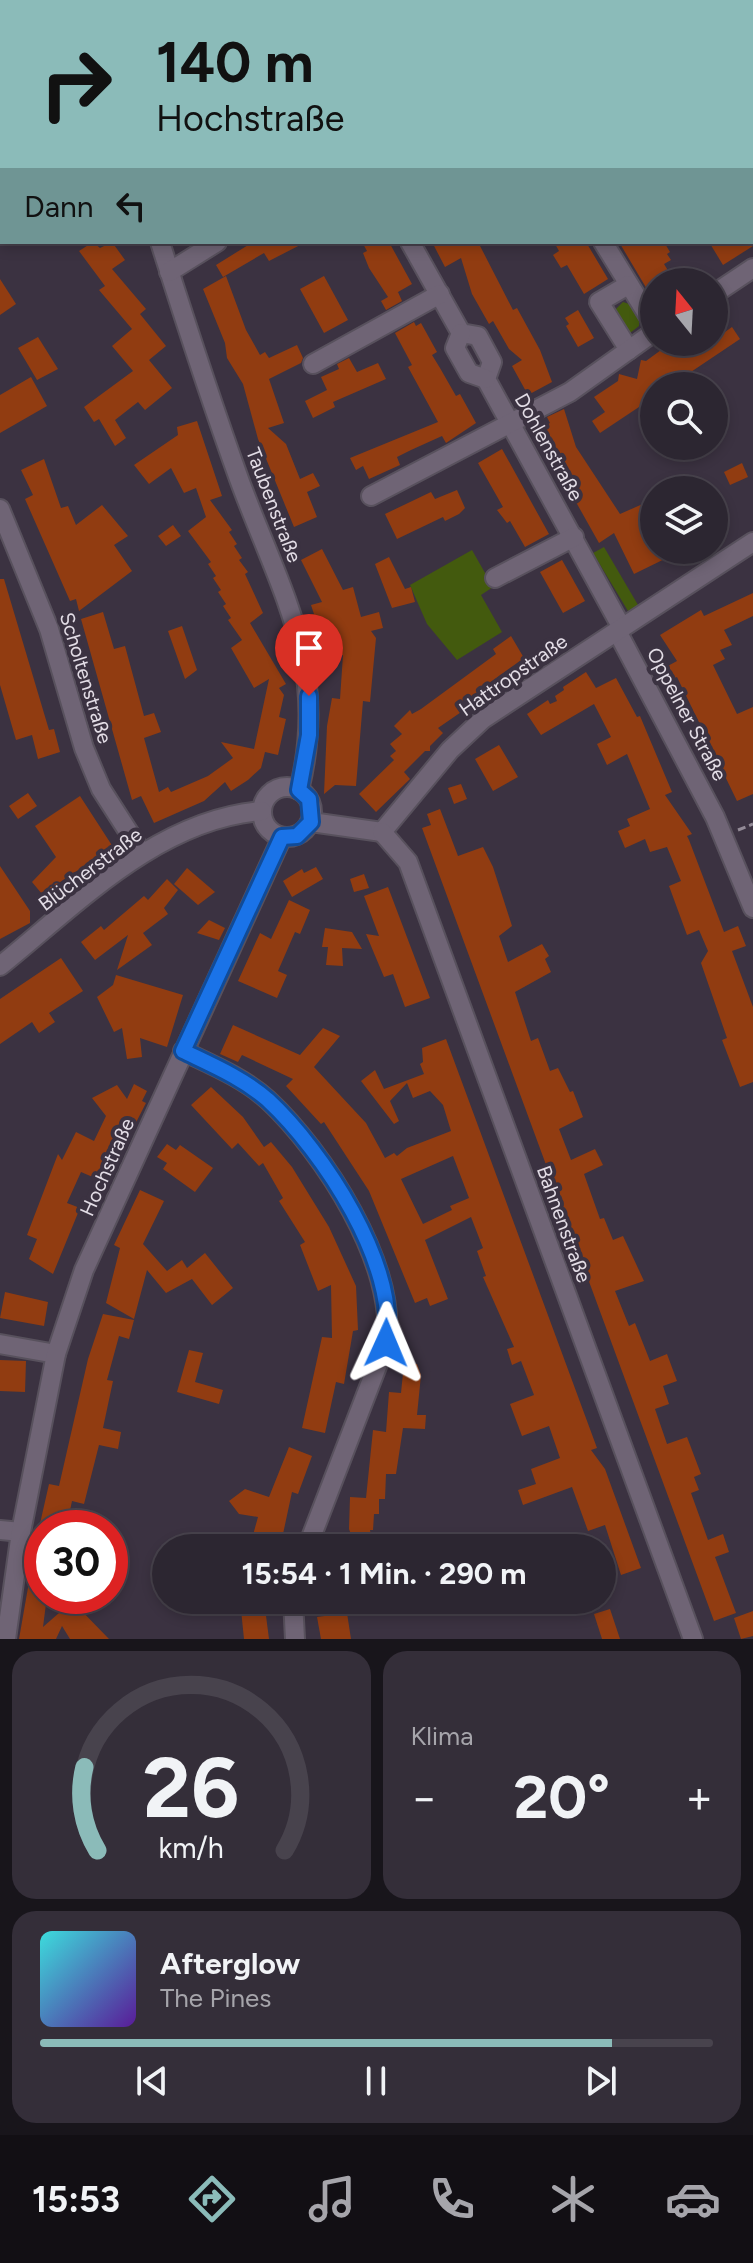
<!DOCTYPE html>
<html lang="de">
<head>
<meta charset="utf-8">
<style>
  body { margin:0; font-family:Figtree,sans-serif; background:#342e39; color:#f1f3f6; height:100vh; display:flex; flex-direction:column; font-size:30px; white-space:nowrap }
  * { box-sizing:border-box; margin:0 }
  p { font-size:26px; color:#a6a5ab }
  .icon { flex:none; width:44px; height:44px; fill:none; stroke:currentColor; stroke-width:2; stroke-linecap:round; stroke-linejoin:round }
  .map { position:relative; height:1639px; overflow:hidden }
  .side { display:flex; flex-direction:column; gap:12px; padding:12px; background:#18151b; flex:1 }
  .side>* { flex:none }
  .guide { position:absolute; left:0px; top:0px; width:754px; height:244px; box-shadow:0 4px 12px #0003,0 0 0 2px #48434d; background:#8bbbb9; color:#111; overflow:hidden }
  .needle { width:52px; rotate:342deg }
  .tools { position:absolute; left:640px; top:268px; display:grid; gap:16px }
  .tools a { display:grid; place-items:center; width:88px; height:88px; border-radius:50%; background:#2c2631; box-shadow:0 4px 12px #0003,0 0 0 2px #48434d; font-size:40px }
  .speed { position:absolute; left:24px; top:1510px; display:flex; gap:16px; font-size:40px; font-weight:700; text-align:center }
  .speed>* { display:grid; place-content:center; width:104px; height:104px; border-radius:50%; background:#2c2631; box-shadow:0 4px 12px #0003,0 0 0 2px #48434d; line-height:1 }
  .speed .limit { border:12px solid #d22; background:#fff; color:#111 }
  .pin { position:absolute; display:grid; place-items:center; width:68px; height:68px; color:#fff; margin:-82px -34px; border-radius:50% 50% 50% 0; rotate:-45deg; box-shadow:0 0 8px #0007 }
  .pin .icon { rotate:45deg }
  .me { position:absolute; width:88px; margin:-44px; rotate:1deg; stroke-linejoin:round; filter:drop-shadow(0 0 6px #0008) }
  .turn { display:flex; align-items:center; gap:28px; height:168px; padding:0 24px; font-size:36px }
  .turn .icon { width:104px; height:104px; stroke-width:2.5 }
  .turn b { display:block; font-size:56px; line-height:68px }
  .then { display:flex; align-items:center; height:76px; padding:0 24px; background:#0003; gap:16px; font-size:30px }
  .big { font-size:60px; font-weight:700; line-height:1.1 }
  .side .widget { flex:1; display:flex; flex-direction:column; justify-content:center; gap:12px; min-width:0; padding:0 28px; border-radius:24px; background:#342e39 }
  .side .dial { align-items:center; gap:0 }
  .dial svg { height:208px; overflow:visible; fill:none; stroke:#48434d; stroke-width:7; stroke-linecap:round; text-anchor:middle }
  .dial text { fill:#f1f3f6; stroke:none }
  .song { display:flex; align-items:center; gap:24px }
  .cover { width:96px; height:96px; border-radius:12px; background:linear-gradient(135deg,hsl(180 70% 55%),hsl(270 70% 35%)) }
  .played { height:8px; border-radius:4px; background:linear-gradient(90deg,#8bbbb9 85%,#48434d 85%) }
  .keys { display:flex; justify-content:space-around; direction:ltr }
  .heat { display:flex; justify-content:space-between; align-items:center; font-size:44px; direction:ltr }
  .side .tiles { flex:1; display:grid; gap:12px; grid-template-columns:1fr 1fr }
  .widget:last-child { grid-column:span 2 }
  .trip { position:absolute; left:152px; top:1534px; width:464px; height:80px; border-radius:40px; background:#2c2631; box-shadow:0 4px 12px #0003,0 0 0 2px #48434d; font-weight:700; line-height:80px; text-align:center }
  .tabs { display:flex; height:128px; justify-content:space-around; align-items:center; background:#120f14; color:#a6a5ab }
  .tabs .icon { width:56px; height:56px }
  .tabs .selected { color:#8bbbb9 }
  .tabs b { font-size:36px; color:#f1f3f6 }
  .map>svg:first-child { display:block }
</style>
</head>
<body>
<div class="map">
<svg width="753" height="1639" viewBox="0 0 753 1639">
  <rect width="100%" height="100%" fill="#3b3241"/>
  <g fill="#435a0e">
    <polygon points="623,302 632,305 639,318 639,326 630,333 614,311"/>
    <polygon points="604,547 638,605 628,611 593,553"/>
    <polygon points="472,550 493,587 481,595 502,632 457,660 427,624 410,585"/>
  </g>
  <g fill="#913c11" fill-rule="evenodd">
    <polygon points="93,242 100,248 112,242 125,260 112,269 146,309 140,314 166,346 149,360 172,388 145,410 138,402 115,420 126,438 115,446 99,419 94,422 84,407 133,371 112,346 132,329 99,290 105,286 79,251"/>
    <polygon points="253,242 306,242 269,261 264,253 223,277 216,265"/>
    <polygon points="362,242 389,242 412,284 391,296 398,292 402,301 386,310 381,301 388,297 369,268 363,253 367,251"/>
    <polygon points="432,242 478,242 513,310 517,308 540,350 552,382 528,395 512,366 522,360 509,349 493,321 489,324 472,294 461,258 445,267"/>
    <polygon points="554,242 586,242 608,279 584,294 567,265 561,268 553,255 559,251"/>
    <polygon points="619,242 664,242 670,252 667,254 671,260 664,264 675,282 654,282 654,301"/>
    <polygon points="709,242 753,242 753,246 723,265"/>
    <polygon points="226,276 246,330 260,355 265,352 269,358 297,345 303,358 301,363 269,379 284,423 268,428 286,444 300,479 313,473 320,486 307,492 317,517 294,527 258,439 243,384 227,358 225,343 203,289"/>
    <polygon points="324,276 348,320 324,333 300,289"/>
    <polygon points="0,279 16,304 0,315"/>
    <polygon points="578,310 594,338 578,347 566,326 569,324 565,318"/>
    <polygon points="714,316 725,332 732,327 740,339 670,386 654,386 654,397 600,433 592,421 605,412 594,397 618,381 619,374 637,379 641,360 646,361 672,342 714,342"/>
    <polygon points="414,322 416,326 421,323 437,352 432,355 440,368 456,396 460,394 476,423 446,443 442,436 411,450 397,457 400,465 369,479 363,466 356,470 350,458 438,422 408,367 412,365 395,333"/>
    <polygon points="38,337 58,369 37,380 18,348"/>
    <polygon points="349,358 357,372 378,363 386,379 333,402 335,407 313,418 305,401 327,390 321,377 339,369 337,364"/>
    <polygon points="31,377 47,406 0,433 0,395"/>
    <polygon points="564,409 576,447 620,514 654,499 654,550 683,550 634,574 614,533 599,543 536,431 550,423 547,417"/>
    <polygon points="197,421 222,496 210,500 232,530 229,532 237,544 234,546 242,558 239,560 248,572 245,574 263,613 250,623 286,684 279,688 284,695 279,717 286,719 278,755 265,752 261,768 248,780 231,791 225,782 204,801 154,823 141,796 132,800 81,619 103,612 114,649 125,646 144,716 154,713 161,732 144,738 159,792 168,787 171,792 208,776 233,758 221,742 254,749 269,679 254,688 231,648 242,640 228,620 231,618 223,606 226,604 218,592 221,590 213,578 216,576 208,564 211,562 188,531 206,517 196,488 184,493 171,468 149,484 134,465 178,435 177,427"/>
    <polygon points="502,449 549,534 525,547 510,521 507,523 497,510 503,507 478,463"/>
    <polygon points="44,459 61,508 68,506 76,525 102,505 128,536 114,545 132,571 79,611 76,599 70,601 25,499 33,495 21,470"/>
    <polygon points="742,463 748,477 730,485 724,472"/>
    <polygon points="457,490 465,508 459,514 445,521 443,517 397,539 385,514 431,492 435,499"/>
    <polygon points="173,525 181,536 166,546 158,536"/>
    <polygon points="322,549 343,590 353,587 361,617 379,612 383,628 371,631 376,638 370,702 363,701 356,786 335,785 324,794 327,726 332,698 340,699 343,655 324,661 311,614 314,614 311,605 322,602 301,560"/>
    <polygon points="389,557 405,589 411,587 415,602 392,608 375,564"/>
    <polygon points="562,560 585,601 563,613 540,572"/>
    <polygon points="0,579 4,579 49,730 54,729 60,752 38,759 32,735 16,740 0,685"/>
    <polygon points="753,593 753,616 724,630 732,645 720,650 725,659 713,665 737,714 753,707 753,794 737,801 677,677 670,680 664,668 677,661 660,635 701,610 704,616"/>
    <polygon points="182,626 197,670 185,679 168,631"/>
    <polygon points="511,636 524,658 489,683 493,687 483,697 438,728 443,733 430,746 430,751 425,751 404,772 410,779 376,812 359,794 394,760 390,756 396,751 390,744 402,734 394,726 410,710 412,714 421,709 496,654 493,649"/>
    <polygon points="586,672 596,688 616,678 637,717 640,716 672,792 665,795 692,834 687,836 689,840 724,932 738,926 746,946 732,951 753,1007 753,1082 740,1087 722,1040 727,1038 701,963 708,951 699,930 687,935 669,886 681,881 667,847 650,852 645,839 625,848 618,831 630,826 627,819 650,809 627,754 607,765 597,744 611,737 594,704 541,735 527,714 548,700 550,704 557,701 555,696 564,690 563,687"/>
    <polygon points="499,745 518,777 493,791 475,759"/>
    <polygon points="461,784 467,799 454,804 448,788"/>
    <polygon points="28,793 37,806 18,819 9,806"/>
    <polygon points="80,796 113,847 42,894 32,882 56,857 35,826"/>
    <polygon points="440,809 458,856 483,847 493,867 512,926 499,936 508,962 542,944 549,956 545,959 551,972 515,992 531,1041 538,1038 550,1071 558,1068 570,1092 573,1091 583,1117 559,1129 571,1160 595,1149 603,1165 584,1174 600,1219 604,1218 613,1240 623,1236 644,1281 615,1291 629,1326 635,1323 650,1361 667,1354 677,1381 663,1386 669,1404 655,1409 667,1444 687,1437 701,1474 694,1477 699,1490 691,1493 708,1540 723,1534 729,1552 715,1557 736,1613 714,1621 422,828 431,825 427,814"/>
    <polygon points="0,866 30,911 30,923 0,939"/>
    <polygon points="316,867 323,879 292,897 283,881 302,869 304,873"/>
    <polygon points="187,868 215,892 198,905 174,884"/>
    <polygon points="364,874 369,888 354,892 350,879"/>
    <polygon points="167,879 178,890 164,908 168,914 143,933 152,945 117,970 128,935 95,960 81,942 101,926 104,930 144,896 148,900"/>
    <polygon points="388,887 430,998 405,1007 393,974 384,977 366,934 379,936 364,896"/>
    <polygon points="289,900 310,910 300,934 295,932 278,971 287,975 277,998 238,981 260,933 271,939"/>
    <polygon points="209,920 225,928 219,940 197,933"/>
    <polygon points="325,928 352,932 362,949 342,948 343,966 326,965 328,947 322,947"/>
    <polygon points="61,958 83,991 49,1013 55,1022 39,1033 32,1022 0,1044 0,999"/>
    <polygon points="116,975 183,995 167,1047 140,1038 142,1057 127,1059 122,1028 114,1032 97,997 113,985"/>
    <path d="M233 1025 300 1055 323 1028 340 1036 314 1067 366 1123 385 1158 394 1153 397 1156 407 1148 451 1131 443 1105 430 1091 413 1098 407 1083 390 1101 399 1121 394 1124 361 1081 375 1070 384 1089 424 1074 420 1064 423 1062 422 1048 446 1039 597 1448 591 1450 605 1469 641 1568 621 1575 605 1525 588 1531 572 1487 523 1505 518 1490 536 1484 531 1469 560 1458 549 1426 522 1436 510 1404 534 1395 521 1361 512 1365 507 1349 514 1347 483 1277 486 1276 477 1251 483 1248 471 1217 425 1240 448 1299 430 1306 427 1298 415 1303 369 1191 324 1122 321 1124 286 1086 293 1079 242 1055 238 1062 220 1054ZM453 1156 469 1198 450 1206 452 1210 423 1224 401 1179Z"/>
    <polygon points="134,1084 147,1091 142,1101 146,1103 126,1142 121,1136 116,1146 113,1144 95,1178 81,1172 67,1203 80,1208 53,1274 29,1259 37,1239 27,1235 58,1154 62,1160 76,1132 94,1141 106,1116 92,1098 117,1085 127,1099"/>
    <polygon points="211,1087 243,1117 264,1147 271,1142 292,1167 329,1227 356,1286 358,1330 353,1331 344,1384 336,1382 325,1433 302,1428 322,1337 332,1338 331,1285 318,1291 300,1245 305,1242 279,1201 283,1198 263,1163 259,1166 238,1143 232,1149 191,1105"/>
    <polygon points="167,1144 176,1150 180,1145 213,1168 195,1192 163,1169 167,1163 157,1157"/>
    <polygon points="140,1190 164,1201 143,1244 167,1271 182,1260 187,1268 205,1253 233,1288 212,1305 192,1279 166,1293 147,1270 134,1319 106,1303 120,1248 114,1245"/>
    <polygon points="5,1292 48,1302 44,1326 0,1318"/>
    <polygon points="103,1314 134,1320 129,1339 119,1336 107,1380 113,1381 103,1428 121,1432 118,1449 99,1445 84,1504 72,1501 68,1520 57,1517 55,1528 39,1528 49,1484 59,1486 88,1359"/>
    <polygon points="189,1350 203,1353 195,1382 223,1390 219,1404 177,1392"/>
    <polygon points="0,1360 26,1361 25,1392 0,1391"/>
    <polygon points="404,1363 417,1364 421,1375 417,1415 426,1415 425,1429 403,1428 396,1474 386,1474 385,1499 379,1499 379,1514 374,1514 373,1530 370,1530 373,1548 356,1548 349,1529 350,1497 366,1498 373,1430 386,1432 389,1392 401,1393"/>
    <polygon points="289,1447 312,1456 298,1494 292,1492 280,1548 251,1542 258,1517 239,1514 229,1501 245,1489 269,1497"/>
    <polygon points="36,1542 42,1543 42,1596 47,1596 43,1627 75,1599 73,1602 109,1639 70,1639 62,1626 56,1639 19,1639"/>
    <polygon points="240,1600 264,1600 269,1639 244,1639"/>
    <polygon points="610,1609 620,1639 602,1639 594,1614"/>
    <polygon points="753,1611 753,1636 741,1639 734,1618"/>
    <polygon points="347,1613 351,1639 321,1639 317,1617"/>
  </g>
  <g fill="none" stroke-linecap="round" stroke-linejoin="round">
    <g stroke="#58515d" stroke-width="22">
      <g id="minor">
        <polyline points="26,0 27,2"/>
        <polyline points="142,0 144,2"/>
        <polyline points="643,0 644,2"/>
        <polyline points="177,2 181,0"/>
        <polyline points="355,2 359,0"/>
        <polyline points="722,2 726,0"/>
        <polyline points="752,72 753,71"/>
        <polyline points="752,161 753,160"/>
        <polyline points="752,218 753,219"/>
        <path d="M160 242C185 321 211 401 239 479 280 591 330 666 299 790"/>
        <polyline points="410,242 461,333 478,336 492,362 486,379 622,628"/>
        <polyline points="603,242 654,325"/>
        <polyline points="169,272 217,242"/>
        <polyline points="628,285 599,302 629,350"/>
        <polyline points="714,294 753,268"/>
        <polyline points="461,333 455,348 469,373 486,379"/>
        <polyline points="313,364 440,294"/>
        <polyline points="371,496 570,392 654,332"/>
        <polyline points="0,509 49,629 84,748 101,789 142,853"/>
        <polyline points="495,578 574,537"/>
        <polyline points="617,631 715,817 753,908"/>
        <circle cx="287" cy="812" r="25"/>
        <polyline points="311,822 382,832 450,750 483,719 753,542"/>
        <polyline points="382,832 408,862 693,1639"/>
        <path d="M0 966C77 904 158 819 262 811"/>
        <path d="M183 1051C212 1065 244 1078 268 1100 323 1151 398 1266 386 1343L307 1548"/>
        <polyline points="0,1344 56,1354"/>
        <polyline points="0,1530 21,1532"/>
        <polyline points="293,1600 295,1639"/>
        <polyline points="6,1639 21,1532 56,1354 84,1270 282,837"/>
      </g>
    </g>
    <g stroke="#938b97" stroke-width="3" stroke-dasharray="8 4" stroke-linecap="butt">
      <polyline points="440,0 442,2"/>
      <polyline points="738,830 753,824"/>
    </g>
    <use href="#minor" stroke="#6f6475" stroke-width="18"/>
  </g>
  <g fill="none" stroke-linecap="round" stroke-linejoin="round">
    <g stroke="#114b97" stroke-width="20">
      <path id="route" d="M309 696V735L299 790 309 799 311 822 297 836 282 837 183 1051C212 1065 243 1078 268 1100 323 1151 399 1266 386 1343"/>
    </g>
    <use href="#route" stroke="#1a73e8" stroke-width="14"/>
  </g>
  <g text-anchor="middle" dominant-baseline="central" stroke-width="8" stroke-linejoin="round" paint-order="stroke">
    <g font-size="20" fill="#e3dde6" stroke="#3b3241">
      <text transform="translate(549 447) rotate(61)">Dohlenstraße</text>
      <text transform="translate(274 505) rotate(69)">Taubenstraße</text>
      <text transform="translate(513 675) rotate(-35)">Hattropstraße</text>
      <text transform="translate(86 678) rotate(73)">Scholtenstraße</text>
      <text transform="translate(687 714) rotate(62)">Oppelner Straße</text>
      <text transform="translate(90 869) rotate(-37)">Blücherstraße</text>
      <text transform="translate(107 1167) rotate(-66)">Hochstraße</text>
      <text transform="translate(564 1224) rotate(70)">Bahnenstraße</text>
    </g>
  </g>
</svg>
<div class="tools">
<a><svg class="needle" viewBox="-14 -14 28 28"><path d="M0-13l5 13h-10z" fill="#e53935"/><path d="M0 13l5-13h-10z" fill="#a6a5ab"/></svg></a>
<a><svg class="icon" aria-label="search" viewBox="0 0 24 24"><circle cx="10" cy="10" r="6"/><path d="M15 15l6 6"/></svg></a>
<a><svg class="icon" aria-label="layers" viewBox="0 0 24 24"><path d="M12 4l9 5-9 5-9-5zM3 14l9 5 9-5"/></svg></a>
</div>
<div class="speed"><div class="limit">30</div></div>
<div class="pin" style="left:309px;top:696px;background:#d93025"><svg class="icon" aria-label="arrive" viewBox="0 0 24 24"><path d="M6 21V4h12l-3 4 3 4H6"/></svg></div>
<svg class="me" style="left:386px;top:1343px" viewBox="-20 -20 40 40"><path d="M0-17L14 15 0 8-14 15z" fill="#1a73e8" stroke="#fff" stroke-width="4"/></svg>
<div class="trip">15:54 · 1 Min. · 290 m</div>
<div class="guide">
<div class="turn"><svg class="icon" aria-label="right" viewBox="0 0 24 24"><path d="M7 20v-9h11M14 6l5 5-5 5"/></svg><div><b>140 m</b>Hochstraße</div></div>
<div class="then">Dann<svg class="icon" aria-label="left" viewBox="0 0 24 24"><path d="M17 20v-9H6M10 6l-5 5 5 5"/></svg></div>
</div>
</div>
<section class="side">
<div class="tiles">
<div class="widget dial"><svg viewBox="0 0 100 80">
<path d="M14 69A42 42 0 1 1 86 69"/>
<path d="M14 69A42 42 0 0 1 9 37" stroke="#8bbbb9"/>
<text x="50" y="56" font-size="32" font-weight="700">26</text>
<text x="50" y="72" font-size="11">km/h</text>
</svg></div>
<div class="widget"><p>Klima</p>
<div class="heat"><a>−</a><b class="big">20°</b><a>+</a></div>
</div>
<div class="widget">
<div class="song"><i class="cover"></i><div><b>Afterglow</b><p>The Pines</p></div></div>
<div class="played"></div>
<div class="keys"><svg class="icon" aria-label="previous" viewBox="0 0 24 24"><path d="M18 5L8 12l10 7zM5 5v14"/></svg><svg class="icon" aria-label="pause" viewBox="0 0 24 24"><path d="M8 5v14M16 5v14"/></svg><svg class="icon" aria-label="next" viewBox="0 0 24 24"><path d="M6 5l10 7-10 7zM19 5v14"/></svg></div>
</div>
</div>
</section>
<nav class="tabs">
<b>15:53</b>
<svg class="icon selected" aria-label="directions" viewBox="0 0 24 24"><path d="M12 3l9 9-9 9-9-9zM9 14v-3h6M13 9l2 2-2 2"/></svg>
<svg class="icon" aria-label="music" viewBox="0 0 24 24"><path d="M9 18V5l10-2v13"/><circle cx="6" cy="18" r="3"/><circle cx="16" cy="16" r="3"/></svg>
<svg class="icon" aria-label="phone" viewBox="0 0 24 24"><path d="M5 4h4l2 5-3 2q2 4 5 5l2-3 5 2v4C11 20 4 13 5 4z"/></svg>
<svg class="icon" aria-label="climate" viewBox="0 0 24 24"><path d="M12 3v18M4 7l16 10M4 17L20 7"/></svg>
<svg class="icon" aria-label="car" viewBox="0 0 24 24"><path d="M5 17H2v-5l4-1 3-4h7l3 4 3 1v5h-3M9 17h6M6 11h13"/><circle cx="7" cy="17" r="2"/><circle cx="17" cy="17" r="2"/></svg>
</nav>
</body>
</html>
